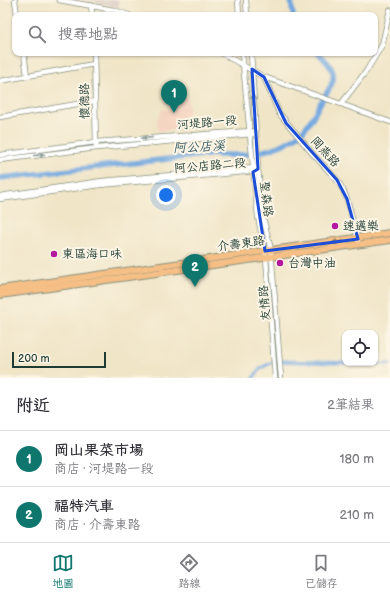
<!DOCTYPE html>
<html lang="zh-TW">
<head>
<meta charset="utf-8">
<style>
	:root { --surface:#fff; --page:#f2f2f3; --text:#2b2b33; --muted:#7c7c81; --line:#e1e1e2; --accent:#0f766e }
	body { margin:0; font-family:"Balsamiq Sans","LXGW WenKai TC",sans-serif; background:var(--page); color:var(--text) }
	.controls { position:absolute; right:12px; bottom:12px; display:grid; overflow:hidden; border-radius:8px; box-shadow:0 1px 3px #0004 }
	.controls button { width:36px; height:36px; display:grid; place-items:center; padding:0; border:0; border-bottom:1px solid var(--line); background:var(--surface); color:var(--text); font:20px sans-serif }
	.scale { position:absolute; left:12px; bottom:10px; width:94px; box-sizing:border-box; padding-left:4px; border:2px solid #1f3d34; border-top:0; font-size:11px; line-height:14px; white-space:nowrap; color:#1f3d34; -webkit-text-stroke:3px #fcf5e5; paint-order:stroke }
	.you { position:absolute; left:166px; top:195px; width:14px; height:14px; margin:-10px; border:3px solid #fff; border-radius:50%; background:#1a73e8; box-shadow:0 0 0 6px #1a73e833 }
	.badge { display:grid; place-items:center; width:26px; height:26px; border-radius:50%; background:var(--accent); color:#fff; font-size:13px; font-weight:700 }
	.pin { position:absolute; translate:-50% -33px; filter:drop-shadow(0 1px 2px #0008) }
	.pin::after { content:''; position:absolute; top:21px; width:14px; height:12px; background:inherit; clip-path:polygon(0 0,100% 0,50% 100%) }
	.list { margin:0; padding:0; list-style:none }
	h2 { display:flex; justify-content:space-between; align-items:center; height:52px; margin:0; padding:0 16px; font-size:17px }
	h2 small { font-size:13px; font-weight:400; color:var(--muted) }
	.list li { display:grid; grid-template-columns:26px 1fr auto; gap:12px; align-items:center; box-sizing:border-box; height:56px; padding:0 16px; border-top:1px solid var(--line) }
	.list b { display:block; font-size:15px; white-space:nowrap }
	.list p { margin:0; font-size:13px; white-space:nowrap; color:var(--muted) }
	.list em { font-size:13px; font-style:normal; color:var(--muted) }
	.icon { flex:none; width:22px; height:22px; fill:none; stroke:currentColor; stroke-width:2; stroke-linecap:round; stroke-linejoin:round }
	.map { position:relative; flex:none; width:390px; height:378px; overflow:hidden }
	.search { position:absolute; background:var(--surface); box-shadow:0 1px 3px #0004; left:12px; right:12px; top:12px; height:44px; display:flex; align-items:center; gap:10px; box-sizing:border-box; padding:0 14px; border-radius:8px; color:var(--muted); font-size:15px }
	.sheet { height:164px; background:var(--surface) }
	nav { display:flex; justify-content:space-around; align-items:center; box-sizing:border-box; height:56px; border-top:1px solid var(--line); background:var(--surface); font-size:11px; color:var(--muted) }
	nav a { display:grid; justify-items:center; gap:2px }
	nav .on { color:var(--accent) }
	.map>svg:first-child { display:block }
	.built { fill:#f4d3c0 }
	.industrial { fill:#d0c0bc }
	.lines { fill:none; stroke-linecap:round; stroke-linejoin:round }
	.canal { stroke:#72a7df; stroke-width:3.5 }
	.river { stroke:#72a7df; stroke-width:5.5 }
	.minor-casing { stroke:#88917e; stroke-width:6 }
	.major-casing { stroke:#88917e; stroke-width:8 }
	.minor { stroke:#fff; stroke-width:4.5 }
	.major { stroke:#f5bf86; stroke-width:6 }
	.oneway { fill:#8f9e9a }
	.oneway2 { fill:#7f7859 }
	.marked { fill:none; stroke:#1d4ed8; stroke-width:3; stroke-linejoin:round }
	.poi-dot { fill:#b5179e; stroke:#fcf5e5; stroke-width:1.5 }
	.labels { text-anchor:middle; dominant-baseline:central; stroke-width:4; stroke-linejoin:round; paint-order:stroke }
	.street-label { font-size:12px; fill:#1f3d34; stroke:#fcf5e5 }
	.poi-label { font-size:12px; fill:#1f3d34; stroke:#fcf5e5; text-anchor:start }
	.water-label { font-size:13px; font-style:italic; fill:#385d67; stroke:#fcf5e5 }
</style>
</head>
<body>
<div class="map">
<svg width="390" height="378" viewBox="0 0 390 378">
	<rect width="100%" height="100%" fill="#fcf5e5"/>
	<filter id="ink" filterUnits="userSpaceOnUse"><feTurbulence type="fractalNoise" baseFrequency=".025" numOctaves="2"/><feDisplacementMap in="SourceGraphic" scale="8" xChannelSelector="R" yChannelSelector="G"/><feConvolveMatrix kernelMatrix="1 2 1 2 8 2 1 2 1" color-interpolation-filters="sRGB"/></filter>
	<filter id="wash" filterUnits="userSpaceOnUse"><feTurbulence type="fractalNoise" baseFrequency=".012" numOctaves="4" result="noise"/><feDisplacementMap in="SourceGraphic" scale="16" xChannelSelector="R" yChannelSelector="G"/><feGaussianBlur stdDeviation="0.9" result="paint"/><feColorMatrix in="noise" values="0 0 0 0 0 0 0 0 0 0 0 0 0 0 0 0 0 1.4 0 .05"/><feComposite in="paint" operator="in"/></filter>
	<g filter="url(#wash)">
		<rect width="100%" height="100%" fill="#f0e5c7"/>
		<path class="built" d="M188,97L189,113H186V116L183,117V121L179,122L180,129L158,131L157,118H159L162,110L169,109L168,98Z"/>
		<path class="industrial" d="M84,0H119V8L92,1Z"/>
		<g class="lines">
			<path class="canal" d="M356,363L390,364
				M253,378L261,368L275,361L345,363"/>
			<path class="river" d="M291,0L293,15
				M0,178L213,154C241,158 279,152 301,133C310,124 315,113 321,102C336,79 340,73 318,53"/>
		</g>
	</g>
	<g filter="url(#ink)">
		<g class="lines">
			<defs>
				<path id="minor" d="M15,0L17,15
					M59,0L114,10L129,15
					M238,0L239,15
					M246,0L247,15
					M91,5L92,15
					M24,53L27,76
					M94,53L96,145
					M221,53L264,77L341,104L367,70L382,45L390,10
					M242,53L258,217L266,257L275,378
					M251,53L258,169L263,217L271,250L281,378
					M264,77L279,113L312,153L337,180L343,190L347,199L358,240
					M0,81L94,64
					M341,104L390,122
					M0,117L95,101
					M0,155L96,142L251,131
					M0,160L97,148L252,134
					M0,196L102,181L254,168
					M0,199L100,185L255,171"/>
				<path id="major" d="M0,289L390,233
					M0,295L390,240"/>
			</defs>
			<use href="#minor" class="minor-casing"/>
			<use href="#major" class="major-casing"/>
			<use href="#minor" class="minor"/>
			<use href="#major" class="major"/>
		</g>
		<defs><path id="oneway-solid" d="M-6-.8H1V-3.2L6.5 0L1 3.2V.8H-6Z"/></defs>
		<g class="oneway">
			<use href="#oneway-solid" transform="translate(253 100) rotate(-93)"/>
			<use href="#oneway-solid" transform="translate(147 138) rotate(175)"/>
			<use href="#oneway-solid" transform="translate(39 155) rotate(-7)"/>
		</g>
		<use class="oneway2" href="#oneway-solid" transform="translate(338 242) rotate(173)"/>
	</g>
	<path class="marked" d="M252,69L264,77L286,123L337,180L347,199L358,239L265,251L253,172L258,169Z"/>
	<g class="poi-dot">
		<circle cx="335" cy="226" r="4"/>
		<circle cx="54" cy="254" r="4"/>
		<circle cx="280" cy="263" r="4"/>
	</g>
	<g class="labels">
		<g class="street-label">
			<text transform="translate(85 101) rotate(-91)">懷德路</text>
			<text transform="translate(207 123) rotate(-5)">河堤路一段</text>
			<text transform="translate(325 152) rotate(48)">岡燕路</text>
			<text transform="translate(210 166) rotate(-5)">阿公店路二段</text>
			<text transform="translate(266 199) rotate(83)">聖森路</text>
			<text transform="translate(241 244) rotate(-8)">介壽東路</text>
			<text transform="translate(265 303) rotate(-95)">友情路</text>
		</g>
		<g class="poi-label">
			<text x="343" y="226">速邁樂</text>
			<text x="62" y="254">東區海口味</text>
			<text x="288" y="263">台灣中油</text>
		</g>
		<g class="water-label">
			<text transform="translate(199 147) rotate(-3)">阿公店溪</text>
		</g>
	</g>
</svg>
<div class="controls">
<button><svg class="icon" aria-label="locate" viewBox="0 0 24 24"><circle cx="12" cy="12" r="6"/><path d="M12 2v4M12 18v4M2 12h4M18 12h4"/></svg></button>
</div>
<div class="scale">200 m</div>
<div class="you"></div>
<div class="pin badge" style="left:174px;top:113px">1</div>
<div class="pin badge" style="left:195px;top:287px">2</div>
<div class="search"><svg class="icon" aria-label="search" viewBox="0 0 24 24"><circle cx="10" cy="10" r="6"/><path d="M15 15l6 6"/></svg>搜尋地點</div>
</div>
<section class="sheet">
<h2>附近<small>2筆結果</small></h2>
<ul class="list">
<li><span class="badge">1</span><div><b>岡山果菜市場</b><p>商店 · 河堤路一段</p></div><em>180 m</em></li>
<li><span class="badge">2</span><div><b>福特汽車</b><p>商店 · 介壽東路</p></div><em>210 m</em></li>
</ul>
</section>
<nav>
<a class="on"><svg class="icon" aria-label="map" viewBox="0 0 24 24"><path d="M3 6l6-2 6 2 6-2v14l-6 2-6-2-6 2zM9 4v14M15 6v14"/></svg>地圖</a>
<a><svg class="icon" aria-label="directions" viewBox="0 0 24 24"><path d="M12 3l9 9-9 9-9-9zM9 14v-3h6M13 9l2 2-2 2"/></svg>路線</a>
<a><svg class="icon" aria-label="saved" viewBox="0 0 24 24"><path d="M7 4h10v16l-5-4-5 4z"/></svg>已儲存</a>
</nav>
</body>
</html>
